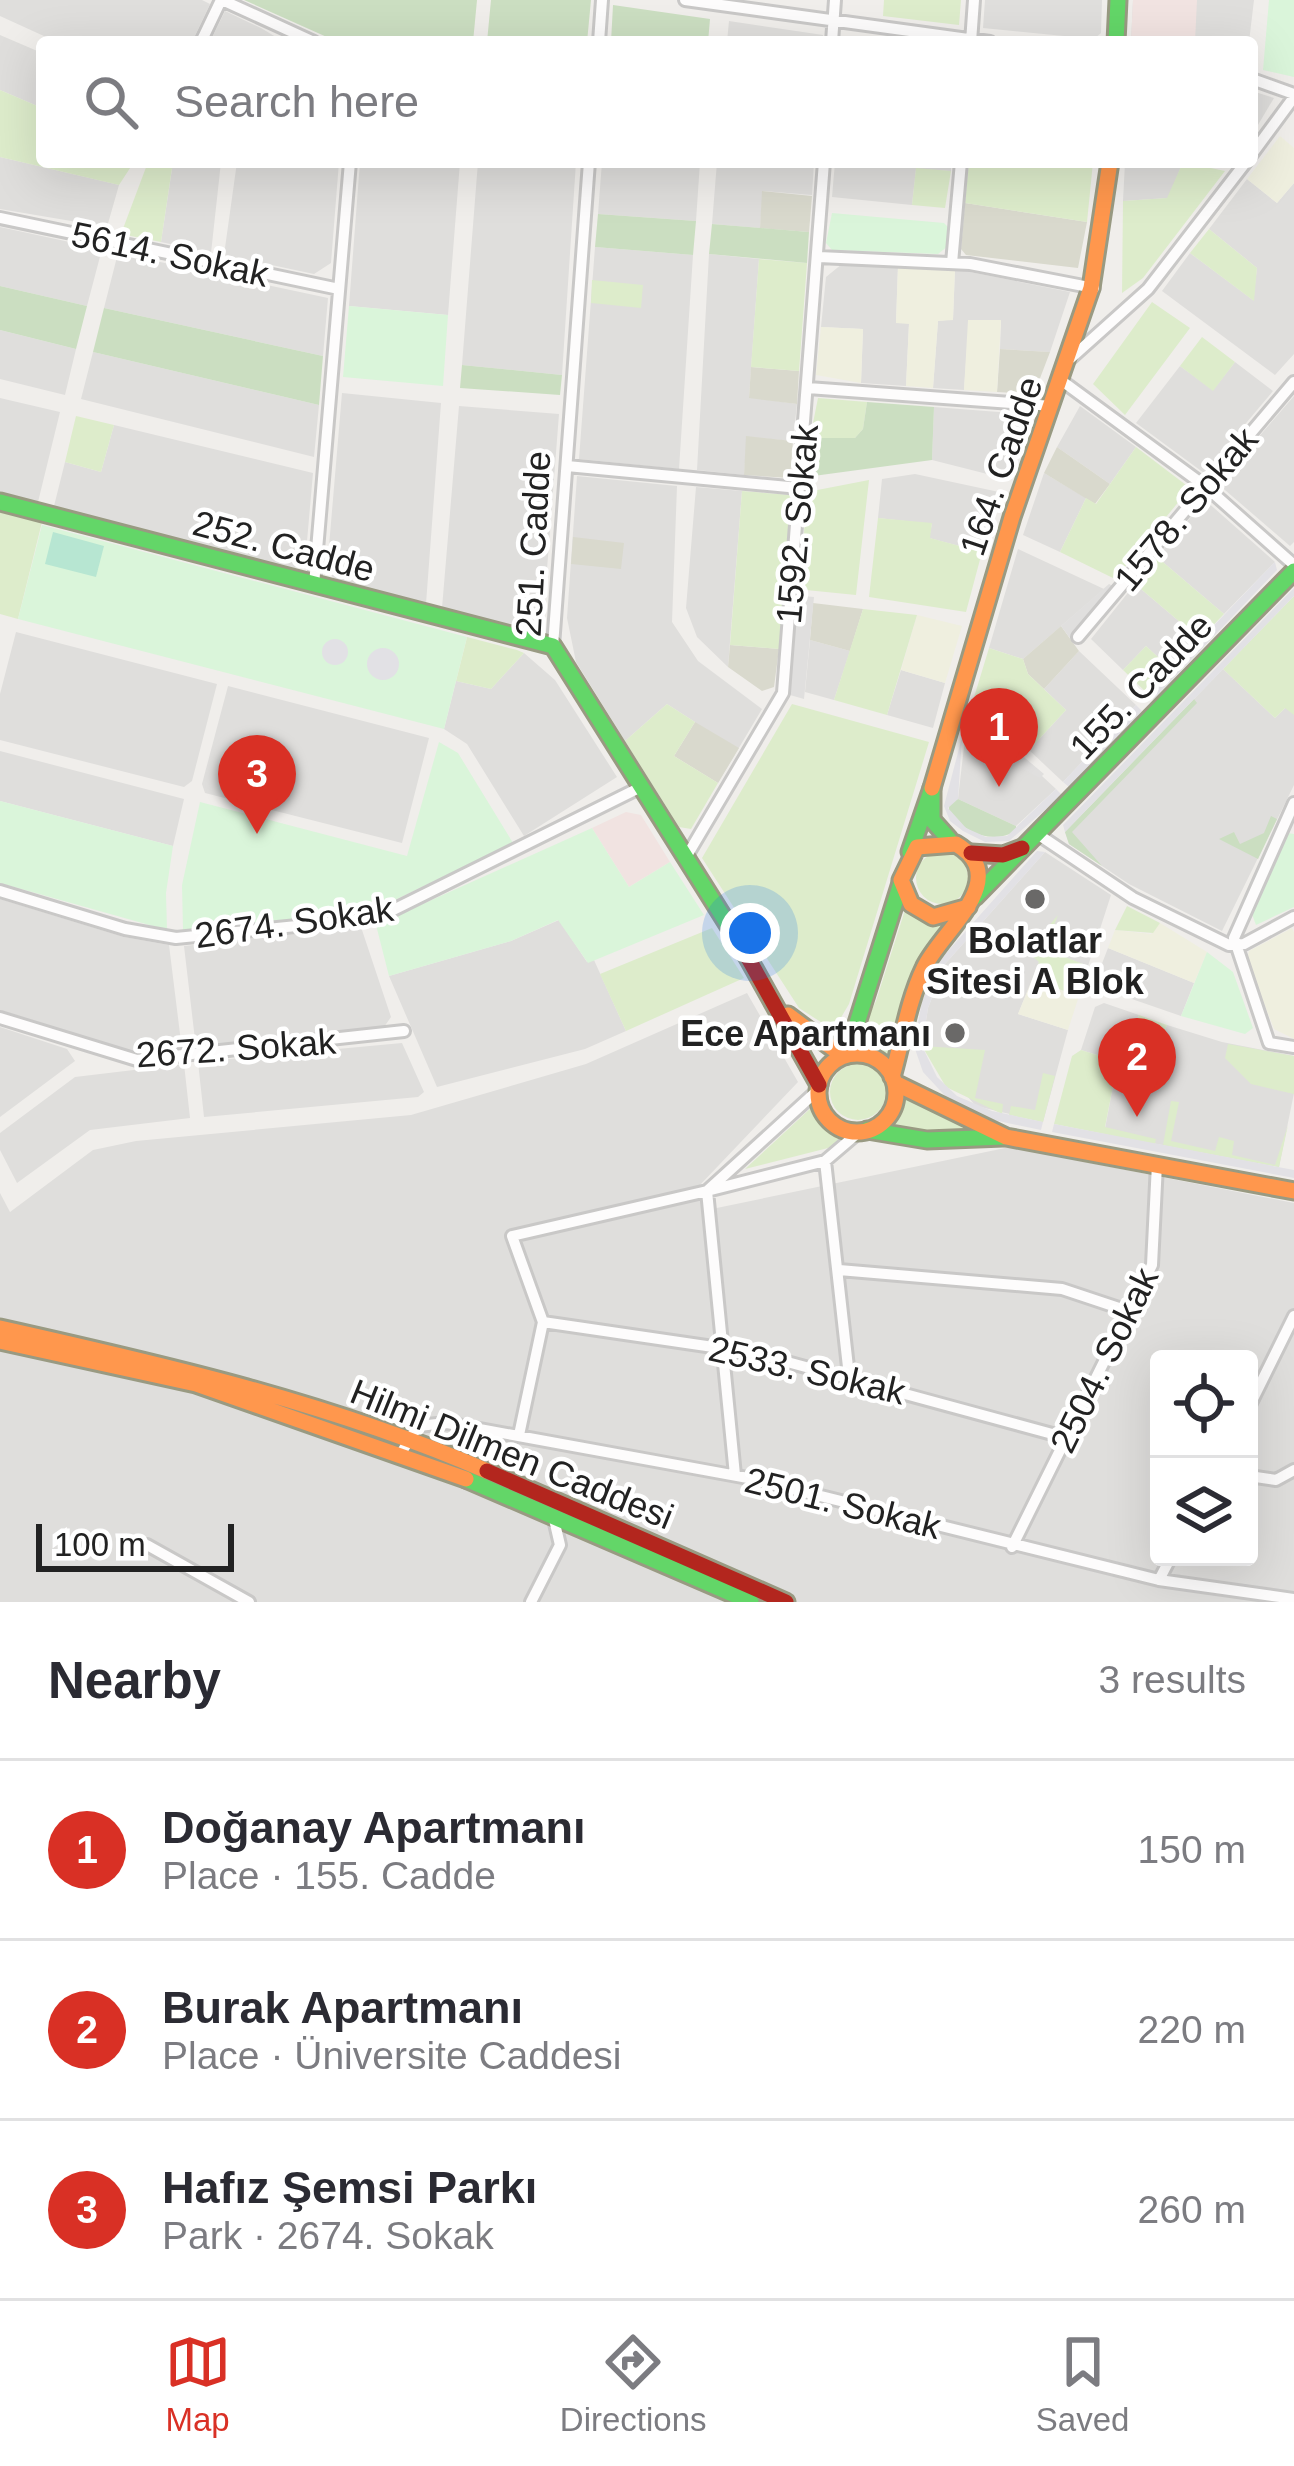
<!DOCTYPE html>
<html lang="en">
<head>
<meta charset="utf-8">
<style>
	:root { --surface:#fff; --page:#f2f2f3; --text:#2b2b33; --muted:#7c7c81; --line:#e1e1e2; --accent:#d93025 }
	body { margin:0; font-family:Arial,sans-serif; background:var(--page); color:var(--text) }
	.controls { position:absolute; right:36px; bottom:36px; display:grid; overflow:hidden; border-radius:12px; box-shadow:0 12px 48px #0002 }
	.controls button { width:108px; height:108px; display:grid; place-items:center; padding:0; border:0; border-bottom:3px solid var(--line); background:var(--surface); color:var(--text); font:60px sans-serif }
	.scale { position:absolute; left:36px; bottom:30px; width:198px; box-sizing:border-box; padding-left:12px; border:6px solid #222; border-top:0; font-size:33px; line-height:42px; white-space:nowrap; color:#222; -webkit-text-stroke:9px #fff; paint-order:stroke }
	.you { position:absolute; left:750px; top:933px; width:42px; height:42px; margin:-30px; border:9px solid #fff; border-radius:50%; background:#1a73e8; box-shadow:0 0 0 18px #1a73e833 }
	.badge { display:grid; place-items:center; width:78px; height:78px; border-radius:50%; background:var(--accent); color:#fff; font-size:39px; font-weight:700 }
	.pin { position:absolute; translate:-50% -99px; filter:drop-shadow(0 3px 6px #0008) }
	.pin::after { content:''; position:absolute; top:63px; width:42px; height:36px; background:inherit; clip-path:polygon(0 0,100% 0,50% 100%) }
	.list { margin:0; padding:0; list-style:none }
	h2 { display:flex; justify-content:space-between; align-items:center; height:156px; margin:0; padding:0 48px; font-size:51px }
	h2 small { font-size:39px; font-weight:400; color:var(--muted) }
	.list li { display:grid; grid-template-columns:78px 1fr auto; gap:36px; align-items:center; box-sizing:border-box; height:180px; padding:0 48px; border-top:3px solid var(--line) }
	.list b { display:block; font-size:45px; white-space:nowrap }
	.list p { margin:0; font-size:39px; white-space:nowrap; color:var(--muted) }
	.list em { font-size:39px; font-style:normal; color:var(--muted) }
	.icon { flex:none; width:66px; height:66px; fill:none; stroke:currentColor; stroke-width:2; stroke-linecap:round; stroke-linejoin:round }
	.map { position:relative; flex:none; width:1294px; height:1602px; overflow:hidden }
	.search { position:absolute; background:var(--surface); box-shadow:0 12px 48px #0002; left:36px; right:36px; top:36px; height:132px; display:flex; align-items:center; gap:30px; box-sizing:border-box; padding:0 42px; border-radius:12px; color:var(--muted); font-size:45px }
	.sheet { height:696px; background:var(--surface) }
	nav { display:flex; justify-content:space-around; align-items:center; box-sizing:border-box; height:168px; border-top:3px solid var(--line); background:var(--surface); font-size:33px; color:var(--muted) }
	nav a { display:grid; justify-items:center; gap:6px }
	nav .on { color:var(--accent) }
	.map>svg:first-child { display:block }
	.residential { fill:#dfdedc; fill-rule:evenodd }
	.commercial { fill:#f1e3e1 }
	.construction { fill:#d9d9cd }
	.farmland { fill:#efefdf }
	.grass { fill:#ddeccb }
	.forest { fill:#cbdec1 }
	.park { fill:#daf5da }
	.pitch { fill:#b7e6d2 }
	.parking { fill:#e0dfde }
	.plaza { fill:#e2e1e5 }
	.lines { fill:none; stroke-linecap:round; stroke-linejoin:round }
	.street-casing { stroke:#c9c8c7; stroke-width:16 }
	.fast-casing { stroke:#999a82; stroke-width:21 }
	.slow-casing { stroke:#999a82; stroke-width:21 }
	.jam-casing { stroke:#999a82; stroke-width:21 }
	.street { stroke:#fdfcfc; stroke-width:10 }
	.fast { stroke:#63d668; stroke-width:15 }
	.slow { stroke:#ff974d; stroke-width:15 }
	.jam { stroke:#b3261e; stroke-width:15 }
	.poi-dot { fill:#6a6968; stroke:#fff; stroke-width:4.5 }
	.labels { text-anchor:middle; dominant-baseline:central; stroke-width:9; stroke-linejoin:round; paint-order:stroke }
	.street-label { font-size:36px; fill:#222; stroke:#fff }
	.poi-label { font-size:36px; font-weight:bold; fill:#222; stroke:#fff }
</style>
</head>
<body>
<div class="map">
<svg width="1294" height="1602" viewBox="0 0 1294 1602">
	<rect width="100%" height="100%" fill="#f0eeeb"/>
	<path class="residential" d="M0,0H202L210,4L192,42H57L0,16Z
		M985,0H1102L1101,33L1094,39L983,28Z
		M1133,0H1254L1249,42H1131Z
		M225,11L261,28L284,42H210Z
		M729,21L823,35V42H727Z
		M0,35L42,53V108L0,90Z
		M1252,91L1274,98L1252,135Z
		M0,157L119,185L107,227L0,209Z
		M158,162H221L211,253L161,242L172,169Z
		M237,162H339L331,263L314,274L224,255Z
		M360,162H460L448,315L349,306Z
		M478,162H576L562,375L462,365Z
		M602,162H700L696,221L598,214Z
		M717,162H814L812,195L763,191L760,228L712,224Z
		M835,162H951V171L916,169L912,205L832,197Z
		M1125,162H1183L1168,198L1123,201Z
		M1247,179L1277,203L1294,183V354L1275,375L1162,291L1190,253L1253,300L1257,268L1209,229Z
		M0,227L102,249L87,306L0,286Z
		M595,247L693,255L679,469L579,459Z
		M118,253L328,298L323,356L104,308Z
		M709,254L759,259L749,397L797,404L793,441L747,437L744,475L697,470Z
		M842,264L898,266L896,323H909L906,386L861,383L863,329L821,327L826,277Z
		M955,269L1070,292L1050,352L1000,349L1001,321L969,320L964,390L933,388L938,321L953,319Z
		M0,330L76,349L65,395L0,379Z
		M93,352L319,405L314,457L81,399Z
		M1235,362L1273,391L1204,473L1136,423L1180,366L1213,390Z
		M342,393L441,403L426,604L335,580L327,570Z
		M1294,396V542L1290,546L1218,484Z
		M0,398L60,412L38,502L0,492Z
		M459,406L559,414L545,595L538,615L527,624L510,626L442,608Z
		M1080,406L1136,447L1110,484L1057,447Z
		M934,407L1026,414L1003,478L932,460Z
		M114,425L313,473L305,564L292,569L54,506L65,462L101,472Z
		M1044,473L1086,498L1060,552L1023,535Z
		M915,474L999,492L982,552L929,538L932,524L878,518L882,479Z
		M577,476L677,486L672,622L698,661L762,709L718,783L695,722L667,704L625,741L576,662L567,618Z
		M696,487L742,491L728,667L697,637L686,608Z
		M1205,500L1275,562L1224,614L1157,557Z
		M1018,549L1104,589L1023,659L989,648Z
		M1135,584L1200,639L1171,669L1146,646L1123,670L1091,639Z
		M16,632L217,684L192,781L184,787L0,740V694Z
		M810,640L850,651L834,700L805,692Z
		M1079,651L1136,705L1063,782L1029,750L1066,710L1044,689Z
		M524,653L555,680L617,777L524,836L467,744L444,729L456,681L491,689Z
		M1223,669L1275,718L1294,699V785L1222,931L1129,884L1069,844L1065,832Z
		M901,670L945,683L933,728L887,715Z
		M228,686L429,738L402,843L205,793L202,784Z
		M965,738L1042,776L1056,789L1016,826L958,799Z
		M0,751L184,799L173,846L0,801Z
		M1045,852L1111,895L1088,966L1044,950L1018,1014L1068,1030L1043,1122L976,1106L922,1046L928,1008L945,964Z
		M0,899L124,937L169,945L182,1050L134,1052L0,1010Z
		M559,920L587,962L594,960L626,1031L585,1049L437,1087L389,976L511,941Z
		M361,927L391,1017L384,1027L196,1048L184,946Z
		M1108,948L1194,983L1181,1016L1100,988L1096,979Z
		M747,993L798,1082L699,1186L707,1210L1010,1147L1294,1203V1602H0V1193L10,1212L93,1150L136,1141L411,1115L586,1064ZM1159,1359H1249V1557H1159Z
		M1104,1003L1139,1015L1120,1062L1081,1050L1095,1007Z
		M1167,1025L1222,1042L1294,1056V1093L1279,1167L1104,1134L1115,1075L1144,1081Z
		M0,1027L67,1049L75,1061L0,1117Z
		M402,1043L424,1092L418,1097L204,1117L198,1062Z
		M184,1064L190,1118L90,1130L17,1183L0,1150V1133L75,1077Z"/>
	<path class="commercial" d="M1133,0H1197L1195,42H1131Z
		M626,812L641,815L670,862L629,887L592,828Z"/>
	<path class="construction" d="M762,191L812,196L809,232L760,228Z
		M965,203L1087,222L1078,268L966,255L961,249Z
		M1000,349L1050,352L1034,394L997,392Z
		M751,367L799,371L797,404L749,398Z
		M746,436L793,441L790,478L744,475Z
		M1057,447L1110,484L1095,504L1044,473Z
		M573,537L624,543L621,569L571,564Z
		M813,603L863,609L850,651L810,640Z
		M1061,626L1079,651L1044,689L1028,674L1023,659Z
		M730,645L779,649L774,687L762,691L728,667Z
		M695,722L739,748L718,783L674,756Z"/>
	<path class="farmland" d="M1280,136L1294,148V183L1277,203L1247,179Z
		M898,266L955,269L953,320L938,321L933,388L906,386L909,324L896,323Z
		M968,320H1001L997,392L964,390Z
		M821,327L863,329L861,383L816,375Z
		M917,615L962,626L945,683L901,670Z
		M1160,923L1207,952L1194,983L1108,948L1115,930L1151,934Z
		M1292,928L1294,932V1039L1274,1029L1247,960L1249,951Z
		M1032,980L1079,996L1068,1030L1018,1014Z"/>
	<path class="grass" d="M884,0H961L959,25L883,16Z
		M0,90L42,108V162H134L119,185L0,157Z
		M148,162L172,168L161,242L121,234Z
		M969,162H1093L1087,222L965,203Z
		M1183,162L1225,171L1143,278L1122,293L1123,201L1167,198Z
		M916,168L951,171L945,208L912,205Z
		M1209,229L1257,268L1254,301L1190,253Z
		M759,259L807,263L799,371L751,367Z
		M592,280L643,285L641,308L591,303Z
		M1152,302L1190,328L1125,415L1093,384Z
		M1202,337L1235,362L1213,391L1180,366Z
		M818,398L867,402L863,429L855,438H810Z
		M76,416L114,425L101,472L65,462Z
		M1136,447L1190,488L1115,579L1060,552L1086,498L1096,504Z
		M869,480L856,595L806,590L800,586L807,492Z
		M742,491L791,495L779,649L730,645Z
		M0,511L42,522L18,619L0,614Z
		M878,518L932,523L930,538L982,552L966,612L869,597Z
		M1157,557L1224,614L1200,639L1135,584Z
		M1294,596V715L1285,708L1275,718L1223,669Z
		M863,609L917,615L887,715L834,700Z
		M467,637L517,650L524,653L491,689L456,681Z
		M1146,646L1171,669L1148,694L1123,670Z
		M989,648L1023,659L1028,674L1066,710L1029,750L965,727Z
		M667,704L695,722L674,756L718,783L691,829L679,827L625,741Z
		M792,704L929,742L849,1004L839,1021L827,1026L799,1008L702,858Z
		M916 878a26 26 0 1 1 52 0a26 26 0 1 1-52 0Z
		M1127,906L1160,923L1153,933L1115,930Z
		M905,910L942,924L908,984L893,1060L856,1041L876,1001Z
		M1058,915L1045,949L1088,966L1079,996L1032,980L1039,962L1027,952Z
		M712,928L744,978L626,1031L600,974Z
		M1139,1015L1167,1025L1143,1082L1115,1076L1105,1127L1156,1139L1155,1144L1054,1124L1072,1056L1081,1050L1120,1062Z
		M1228,1044L1294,1056V1094L1251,1084L1225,1058Z
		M922,1046L985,1050L975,1098L1003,1104L1002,1114L946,1087Z
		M830 1092a28 28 0 1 1 56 0a28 28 0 1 1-56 0Z
		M1043,1073L1055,1076L1043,1122L1009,1115L1011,1106L1035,1110Z
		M906,1096L984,1136L886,1128Z
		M1171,1101L1179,1102L1171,1141L1215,1151L1219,1137L1234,1141L1232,1155L1275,1165L1288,1125L1279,1167L1163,1145Z
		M812,1107L845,1137L836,1146L745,1169Z"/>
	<path class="forest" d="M244,0H477L473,42H338Z
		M491,0H591L587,42H487Z
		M613,5L710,19L708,42H611Z
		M598,214L696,221L693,255L595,247Z
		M712,224L809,232L807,263L709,254Z
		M0,286L87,306L76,349L0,330Z
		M104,308L323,356L319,405L93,352Z
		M462,365L562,375L560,395L460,388Z
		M867,402L934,407L932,460L806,477L810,438H855L863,429Z
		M1194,699L1197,703L1072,832L1102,866L1069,844L1065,832Z
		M958,799L1016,826V831C992,845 966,833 949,813V803Z
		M1271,816L1277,819L1258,859L1219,839L1234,832L1240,844L1264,833Z"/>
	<path class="park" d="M1269,0H1294V77L1263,70Z
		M832,213L944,223L949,228L948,246L938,254L832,250L826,243Z
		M349,306L448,315L443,386L343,377Z
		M42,525L467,637L444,729L18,619Z
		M439,742L458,753L513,843L372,911L183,931L182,885L200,802L407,856Z
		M0,801L173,846L166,893L167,930L0,883Z
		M592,828L629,887L670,862L704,915L588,963L558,920L511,941L389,976L376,925Z
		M1287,833L1294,834V907L1256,925L1250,909Z
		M1207,952L1233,972L1253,1028L1245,1034L1181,1016Z"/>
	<path class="pitch" d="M53,532L104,546L96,577L45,564Z"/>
	<path class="parking" d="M1109,584L1119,589L1072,641L1061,626Z
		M791,595L814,597L804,699L783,693Z
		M980,739L1019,753L1044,774L1040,778L977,745Z"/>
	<path class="plaza" d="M1275,562L1277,570L1154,699L1148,694Z
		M1294,588V596L1065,832L1063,825Z
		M322 652a13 13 0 1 1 26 0a13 13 0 1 1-26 0Z
		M367 664a16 16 0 1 1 32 0a16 16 0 1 1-32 0Z
		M1136,705L1142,711L1069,787L1063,782Z
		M962,737L958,799L948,808L966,828L986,837L1007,836L1056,789L1062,795L1009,841L985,842L963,831L950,821L944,806Z
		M1037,851L1045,852L945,964L928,1008L922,1046L937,1077L957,1096L992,1111L1043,1122L1041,1130L989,1119L948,1099L923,1072L914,1046L922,1001L940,960Z
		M1054,1124L1294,1170V1178L1052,1132Z"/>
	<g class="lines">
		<defs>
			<path id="street" d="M222,0L314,42
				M685,0L990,42
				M201,42L221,0
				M599,42L602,0
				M832,42L835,0
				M971,42L974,0
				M1252,79L1294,94
				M1252,154L1294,97
				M0,218L339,289
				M819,257L970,264L1094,288
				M952,263L961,162
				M1071,358L1148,289L1246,162
				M1062,381L1205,486L1294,565
				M808,388L1052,406
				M567,466L799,488
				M314,585L350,162
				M1078,637L1294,382
				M553,646L589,162
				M1294,803L1234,938L1269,1043L1294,1047
				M1039,835L1133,898L1229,945L1244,944L1294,917
				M685,859L783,693L824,162
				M0,891L125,929L176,938L377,918L639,788
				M0,1018L137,1060L404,1031
				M818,1090L707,1191L825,1161L859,1132
				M825,1161L849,1376
				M839,1270L1062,1289L1131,1312
				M543,1322L754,1353L1067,1438
				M1249,1407L1294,1316
				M519,1435L543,1322L512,1236L707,1191L735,1475
				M403,1450L418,1426L447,1423L748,1478L1159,1580L1294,1599
				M1249,1476L1276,1480L1294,1470
				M147,1545L249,1602
				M1012,1547L1152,1265L1157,1164
				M1159,1580L1171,1557
				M531,1602L560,1545L553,1515"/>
			<path id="fast" d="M1116,42L1118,0
				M0,502L553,646L742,947
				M910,852L932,788V820L949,839
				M975,897L1294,571
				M847,1055L901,883
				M867,1130L927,1140L1003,1137
				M466,1479L751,1602"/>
			<path id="slow" d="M932,788L1012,517L1091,288L1110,162
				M788,1015L843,1056
				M818 1093a39 39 0 1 1 78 0a39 39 0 1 1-78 0Z
				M892,1077C902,1042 908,1001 924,968C940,932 1015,879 956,844L917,847L901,880L911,904L933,917L968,907
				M895,1083L1006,1137L1294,1191
				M0,1328C165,1365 331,1403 487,1471
				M0,1341L196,1384L466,1479"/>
			<path id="jam" d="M971,853L1003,855L1022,848
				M742,947L819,1085
				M487,1471L786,1602"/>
		</defs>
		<use href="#street" class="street-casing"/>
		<use href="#fast" class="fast-casing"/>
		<use href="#slow" class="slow-casing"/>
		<use href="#jam" class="jam-casing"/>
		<use href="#street" class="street"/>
		<use href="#fast" class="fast"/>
		<use href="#slow" class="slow"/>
		<use href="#jam" class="jam"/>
	</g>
	<g class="poi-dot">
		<circle cx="1035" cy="899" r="12"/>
		<circle cx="955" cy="1033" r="12"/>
	</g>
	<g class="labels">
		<g class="street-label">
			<text transform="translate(170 254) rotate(12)">5614. Sokak</text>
			<text transform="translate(1001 466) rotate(-71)">164. Cadde</text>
			<text transform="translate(1186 509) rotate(-50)">1578. Sokak</text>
			<text transform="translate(797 524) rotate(-85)">1592. Sokak</text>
			<text transform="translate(533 544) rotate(-87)">251. Cadde</text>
			<text transform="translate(284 546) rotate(15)">252. Cadde</text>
			<text transform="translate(1141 686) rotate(-46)">155. Cadde</text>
			<text transform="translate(294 922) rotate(-8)">2674. Sokak</text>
			<text transform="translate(236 1048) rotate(-4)">2672. Sokak</text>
			<text transform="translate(1104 1360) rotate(-64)">2504. Sokak</text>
			<text transform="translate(807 1370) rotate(13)">2533. Sokak</text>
			<text transform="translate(512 1454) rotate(22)">Hilmi Dilmen Caddesi</text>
			<text transform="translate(843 1503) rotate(14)">2501. Sokak</text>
		</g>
		<g class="poi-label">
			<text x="1035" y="940">Bolatlar<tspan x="1035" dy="41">Sitesi A Blok</tspan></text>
			<text x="931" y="1033" text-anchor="end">Ece Apartmanı</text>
		</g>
	</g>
</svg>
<div class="controls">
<button><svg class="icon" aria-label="locate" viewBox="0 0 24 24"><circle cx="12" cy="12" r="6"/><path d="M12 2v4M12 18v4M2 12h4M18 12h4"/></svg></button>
<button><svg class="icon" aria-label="layers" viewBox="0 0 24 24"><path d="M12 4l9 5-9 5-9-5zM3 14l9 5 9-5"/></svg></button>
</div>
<div class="scale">100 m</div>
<div class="you"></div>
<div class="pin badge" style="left:999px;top:787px">1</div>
<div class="pin badge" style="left:1137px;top:1117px">2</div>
<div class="pin badge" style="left:257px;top:834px">3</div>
<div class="search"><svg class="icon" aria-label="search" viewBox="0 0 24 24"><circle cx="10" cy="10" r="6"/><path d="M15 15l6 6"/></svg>Search here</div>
</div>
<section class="sheet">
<h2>Nearby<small>3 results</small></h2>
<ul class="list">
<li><span class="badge">1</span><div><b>Doğanay Apartmanı</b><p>Place · 155. Cadde</p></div><em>150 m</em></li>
<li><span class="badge">2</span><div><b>Burak Apartmanı</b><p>Place · Üniversite Caddesi</p></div><em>220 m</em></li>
<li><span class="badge">3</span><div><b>Hafız Şemsi Parkı</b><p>Park · 2674. Sokak</p></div><em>260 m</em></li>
</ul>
</section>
<nav>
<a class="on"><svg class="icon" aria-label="map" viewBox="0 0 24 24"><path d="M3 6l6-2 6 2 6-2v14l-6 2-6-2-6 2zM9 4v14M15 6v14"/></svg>Map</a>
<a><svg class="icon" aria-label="directions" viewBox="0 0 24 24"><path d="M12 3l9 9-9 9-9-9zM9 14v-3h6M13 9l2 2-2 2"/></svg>Directions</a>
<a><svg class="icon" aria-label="saved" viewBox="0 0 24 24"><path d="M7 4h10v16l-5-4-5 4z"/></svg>Saved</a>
</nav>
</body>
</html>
